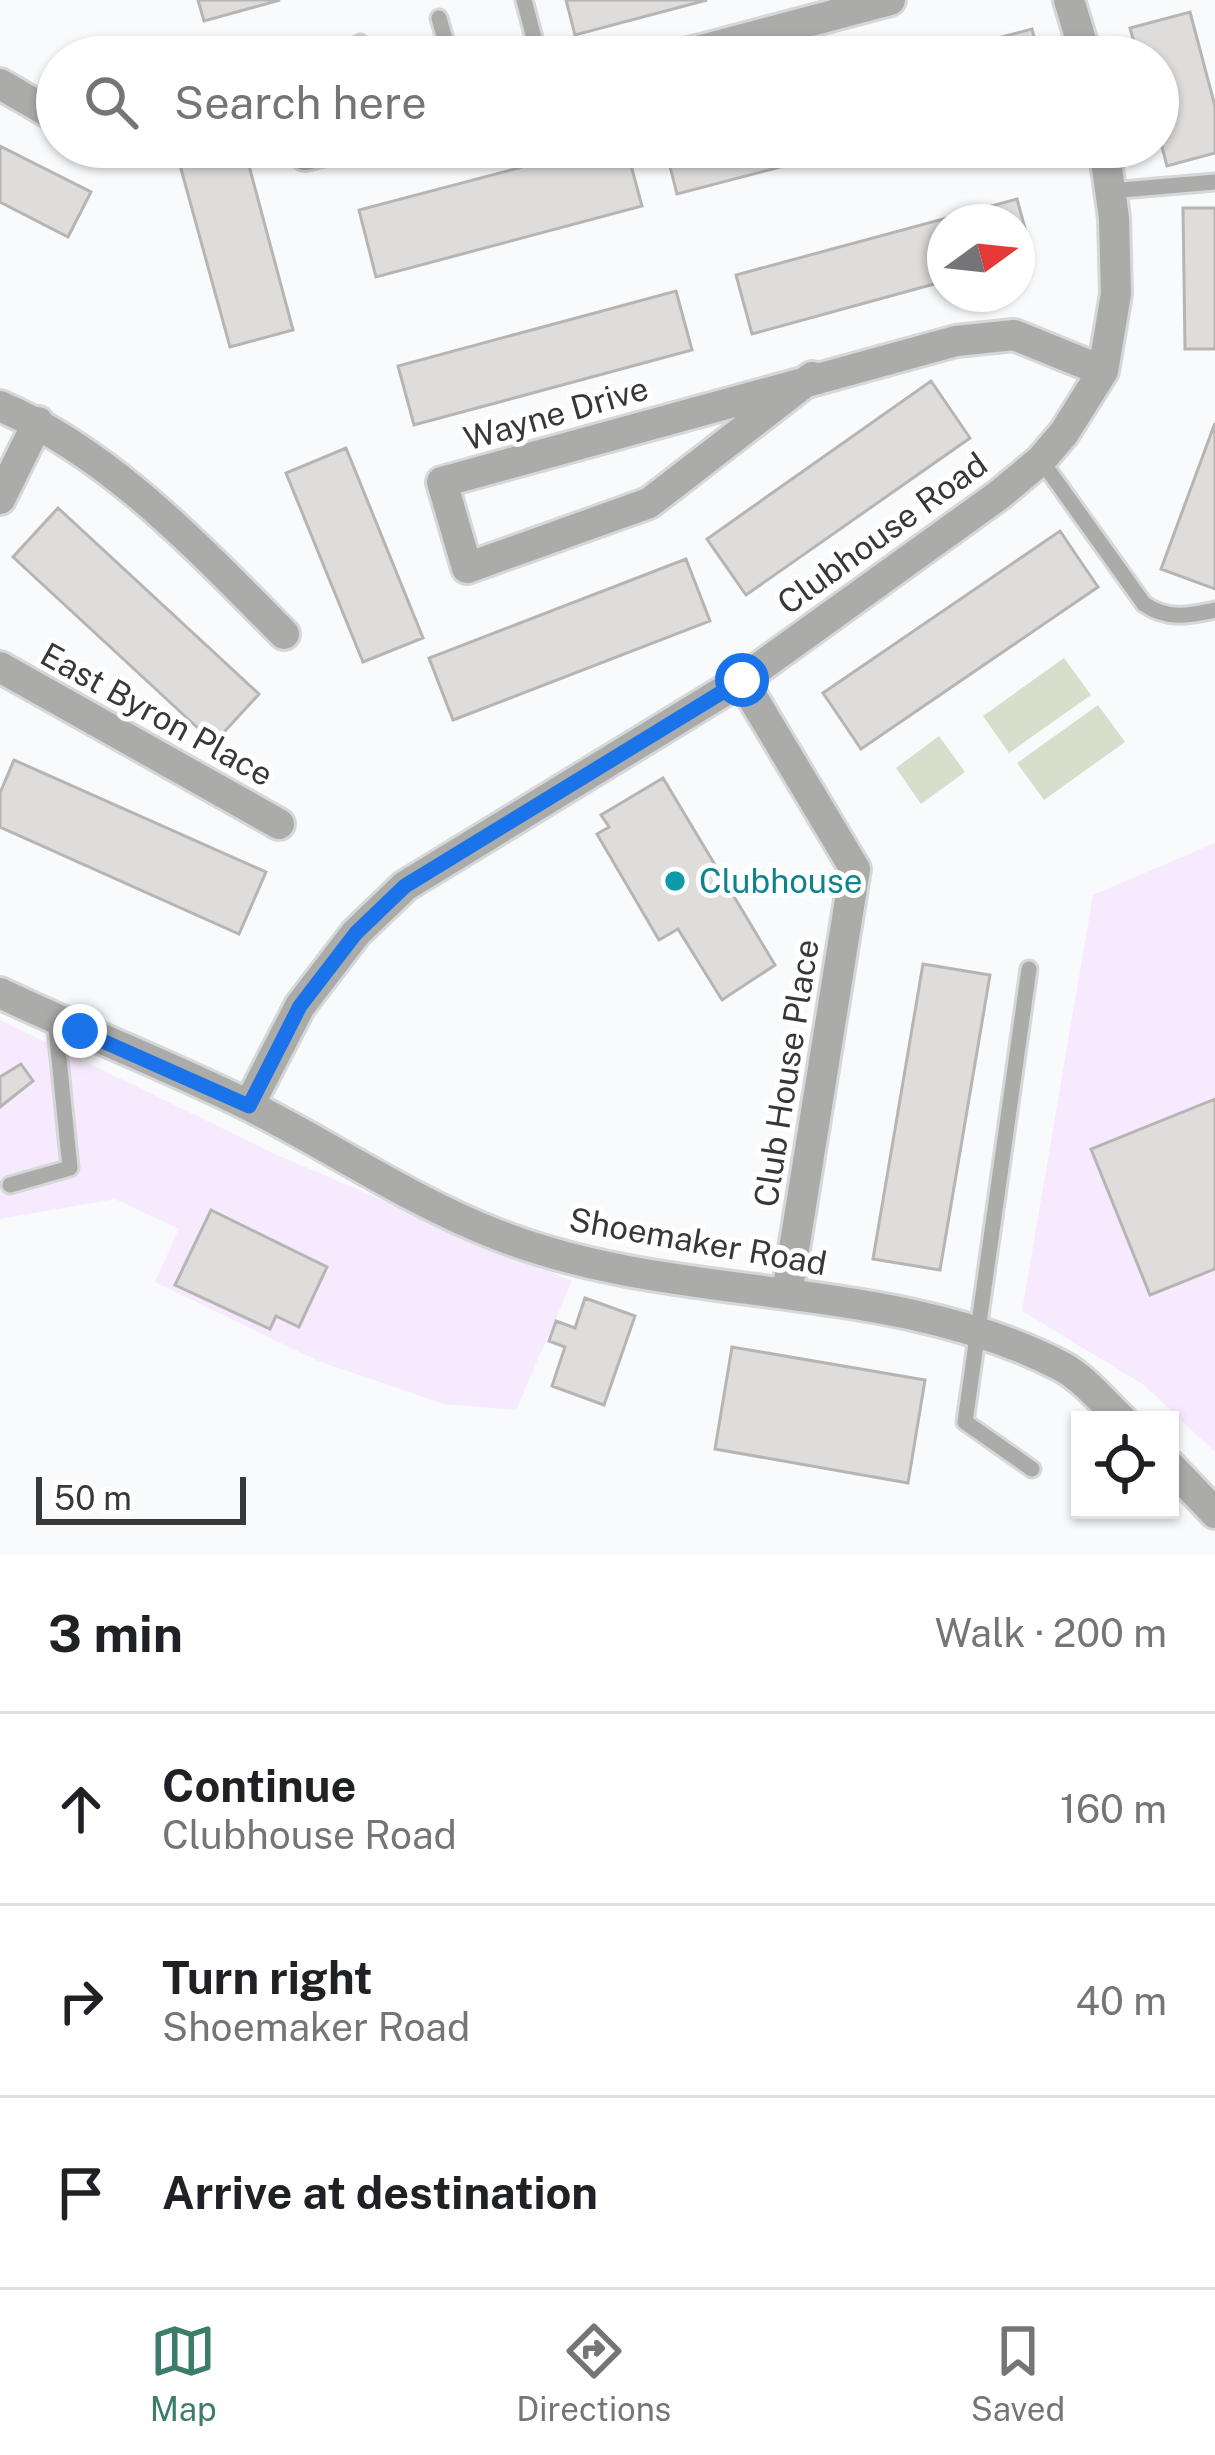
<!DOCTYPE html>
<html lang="en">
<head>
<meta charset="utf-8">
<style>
	:root { --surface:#fff; --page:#f6f6f6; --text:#202124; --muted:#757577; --line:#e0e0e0; --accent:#3c7c6a }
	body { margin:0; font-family:"Public Sans",sans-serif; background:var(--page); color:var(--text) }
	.controls { position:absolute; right:36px; bottom:36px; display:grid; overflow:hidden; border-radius:0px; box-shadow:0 3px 9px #0004 }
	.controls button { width:108px; height:108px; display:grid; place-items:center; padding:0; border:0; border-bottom:3px solid var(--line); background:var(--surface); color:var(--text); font:60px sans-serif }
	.compass { position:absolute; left:927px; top:204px; width:108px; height:108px; border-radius:50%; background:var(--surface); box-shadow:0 3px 9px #0004; rotate:75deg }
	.scale { position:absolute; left:36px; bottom:30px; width:210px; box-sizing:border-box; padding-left:12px; border:6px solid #383839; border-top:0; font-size:33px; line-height:42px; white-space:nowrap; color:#383839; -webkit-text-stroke:9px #fff; paint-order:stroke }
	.stop { position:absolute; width:36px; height:36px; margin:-27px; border:9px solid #1a73e8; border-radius:50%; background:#fff }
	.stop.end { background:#1a73e8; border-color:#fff; box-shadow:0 3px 12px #0008 }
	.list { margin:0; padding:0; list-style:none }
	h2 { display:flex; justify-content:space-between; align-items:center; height:156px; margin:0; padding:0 48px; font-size:51px }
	h2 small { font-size:39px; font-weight:400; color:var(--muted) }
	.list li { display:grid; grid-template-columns:78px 1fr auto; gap:36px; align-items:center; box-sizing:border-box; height:192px; padding:0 48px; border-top:3px solid var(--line) }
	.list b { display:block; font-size:45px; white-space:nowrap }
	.list p { margin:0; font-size:39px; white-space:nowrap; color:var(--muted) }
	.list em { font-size:39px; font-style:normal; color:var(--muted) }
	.icon { flex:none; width:66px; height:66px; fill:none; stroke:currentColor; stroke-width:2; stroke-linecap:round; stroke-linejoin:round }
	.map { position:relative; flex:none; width:1215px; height:1555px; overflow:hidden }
	.search { position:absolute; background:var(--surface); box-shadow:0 3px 9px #0004; left:36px; right:36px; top:36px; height:132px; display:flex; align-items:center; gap:30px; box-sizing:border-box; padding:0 42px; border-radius:66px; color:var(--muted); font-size:45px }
	.sheet { height:732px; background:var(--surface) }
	nav { display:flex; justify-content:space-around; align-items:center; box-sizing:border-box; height:168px; border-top:3px solid var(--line); background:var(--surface); font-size:33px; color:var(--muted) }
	nav a { display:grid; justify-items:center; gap:6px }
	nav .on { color:var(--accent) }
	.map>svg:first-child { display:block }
	.commercial { fill:#f8eafe }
	.green { fill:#d7dfcc }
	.building { fill:#dedddc; stroke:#b7b5b4; stroke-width:3 }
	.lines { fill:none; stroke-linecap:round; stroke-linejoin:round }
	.service-casing { stroke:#d6d7d8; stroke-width:21 }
	.minor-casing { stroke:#d6d7d8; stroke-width:36 }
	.service { stroke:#ababaa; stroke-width:15 }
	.minor { stroke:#ababaa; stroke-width:30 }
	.route { stroke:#1a73e8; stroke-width:15 }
	.culture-dot { fill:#0f9aa8; stroke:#fff; stroke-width:4.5 }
	.labels { text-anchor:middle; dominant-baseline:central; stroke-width:10; stroke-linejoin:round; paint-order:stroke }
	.street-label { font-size:33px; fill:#383839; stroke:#fff }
	.culture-label { font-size:33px; fill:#0d838f; stroke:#fff; text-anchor:start }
</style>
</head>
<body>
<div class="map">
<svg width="1215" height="1555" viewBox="0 0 1215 1555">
	<rect width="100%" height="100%" fill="#f9fafb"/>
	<path class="commercial" d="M1215,843V1452L1144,1385L1022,1311L1093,895Z
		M0,1020L275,1154L572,1281L516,1410L444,1404L318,1361L155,1282L179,1229L115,1199L0,1219Z"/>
	<path class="green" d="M1064,658L1091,695L1009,753L983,716Z
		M1098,705L1125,742L1044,800L1017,763Z
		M939,736L965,772L921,804L896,768Z"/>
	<path class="building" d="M198,0H280L204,21Z
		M566,0H707L575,35Z
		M1190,12L1215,106V153L1167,166L1158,132V57H1138L1130,28Z
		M1032,29L1039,57H926Z
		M0,146L91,192L68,237L0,202Z
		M175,147H244L293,330L230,347Z
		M598,147H626L642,206L376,277L359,210Z
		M665,147H808L811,159L677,194Z
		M1017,199L1033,258L1017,262V222H945V281L752,334L736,275Z
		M1183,208H1215V349H1185Z
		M676,291L692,350L414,425L398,366Z
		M931,381L970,438L746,595L707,539Z
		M1215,423V589L1161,569Z
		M346,448L423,638L363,662L286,473Z
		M58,508L259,694L214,743L13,557Z
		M1060,531L1098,587L861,749L823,693Z
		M686,559L710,621L453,720L429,658Z
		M14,760L266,872L239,934L0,827V793Z
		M663,778L775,965L722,1000L678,929L659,940L597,834L609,827L601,815Z
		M923,964L990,975L940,1270L873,1259Z
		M21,1064L33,1081L0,1107V1077Z
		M1215,1099V1269L1150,1295L1091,1149Z
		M211,1210L327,1267L299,1327L276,1316L270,1329L175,1285Z
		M585,1298L635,1316L604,1405L552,1386L565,1347L549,1341L556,1321L575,1328Z
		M732,1347L925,1380L908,1483L715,1449Z"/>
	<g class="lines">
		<defs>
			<path id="service" d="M524,0L539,57
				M439,18L450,57
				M360,43L364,57
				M1110,191L1215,182
				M1041,460L1144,604C1167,620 1188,616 1215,610
				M1029,969L965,1422L1032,1469
				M10,1185L70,1168L55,1019"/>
			<path id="minor" d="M1069,0L1086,57
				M675,57L890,0
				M0,84L57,117
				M305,155L337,147
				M812,377L649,503L467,568L442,482L956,341L1014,335L1103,371
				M0,406C112,454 199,549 284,634
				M0,499L38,422
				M0,667L279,824
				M742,680L855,869L787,1293
				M0,993C82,1032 167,1065 248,1105C332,1147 410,1201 498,1235C678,1306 887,1276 1061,1366C1084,1378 1104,1403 1122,1420
				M249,1105L300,1006L356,933L405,886L742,680L999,495L1041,460L1064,433L1103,371L1116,294L1114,218L1104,147
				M1170,1466L1215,1513"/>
		</defs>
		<use href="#service" class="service-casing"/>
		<use href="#minor" class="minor-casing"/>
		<use href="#service" class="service"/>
		<use href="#minor" class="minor"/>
	</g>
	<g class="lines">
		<path class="route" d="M80,1031L249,1106L300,1006L356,933L405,886L742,680"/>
	</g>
	<circle class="culture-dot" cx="675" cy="881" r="12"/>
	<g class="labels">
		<g class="street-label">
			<text transform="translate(556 413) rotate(-16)">Wayne Drive</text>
			<text transform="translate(882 533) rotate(-36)">Clubhouse Road</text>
			<text transform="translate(157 714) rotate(29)">East Byron Place</text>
			<text transform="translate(786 1073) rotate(-81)">Club House Place</text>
			<text transform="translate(698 1241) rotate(10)">Shoemaker Road</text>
		</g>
		<g class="culture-label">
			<text x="699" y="881">Clubhouse</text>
		</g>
	</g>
</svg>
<div class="controls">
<button><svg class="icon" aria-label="locate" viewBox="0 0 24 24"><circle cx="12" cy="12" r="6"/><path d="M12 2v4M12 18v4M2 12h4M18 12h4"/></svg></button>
</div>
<svg class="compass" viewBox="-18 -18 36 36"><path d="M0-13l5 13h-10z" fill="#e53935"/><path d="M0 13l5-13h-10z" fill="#757577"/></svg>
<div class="scale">50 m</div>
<div class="stop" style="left:742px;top:680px"></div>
<div class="stop end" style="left:80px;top:1031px"></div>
<div class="search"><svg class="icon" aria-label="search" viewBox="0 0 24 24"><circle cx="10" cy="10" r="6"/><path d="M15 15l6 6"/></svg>Search here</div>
</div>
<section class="sheet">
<h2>3 min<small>Walk · 200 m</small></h2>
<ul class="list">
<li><svg class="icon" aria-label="ahead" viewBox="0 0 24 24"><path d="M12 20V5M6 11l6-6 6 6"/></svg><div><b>Continue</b><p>Clubhouse Road</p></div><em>160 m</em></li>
<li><svg class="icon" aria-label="right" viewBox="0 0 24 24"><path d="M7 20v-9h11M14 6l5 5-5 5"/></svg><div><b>Turn right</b><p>Shoemaker Road</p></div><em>40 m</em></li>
<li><svg class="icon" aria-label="arrive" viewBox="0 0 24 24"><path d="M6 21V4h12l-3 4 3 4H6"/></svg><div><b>Arrive at destination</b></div></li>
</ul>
</section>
<nav>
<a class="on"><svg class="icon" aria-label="map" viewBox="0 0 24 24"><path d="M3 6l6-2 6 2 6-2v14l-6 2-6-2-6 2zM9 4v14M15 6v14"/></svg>Map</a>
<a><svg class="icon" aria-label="directions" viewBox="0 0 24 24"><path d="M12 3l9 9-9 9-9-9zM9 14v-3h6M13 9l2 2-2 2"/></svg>Directions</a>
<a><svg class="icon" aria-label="saved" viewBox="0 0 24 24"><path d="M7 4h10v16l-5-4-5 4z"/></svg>Saved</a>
</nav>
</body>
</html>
